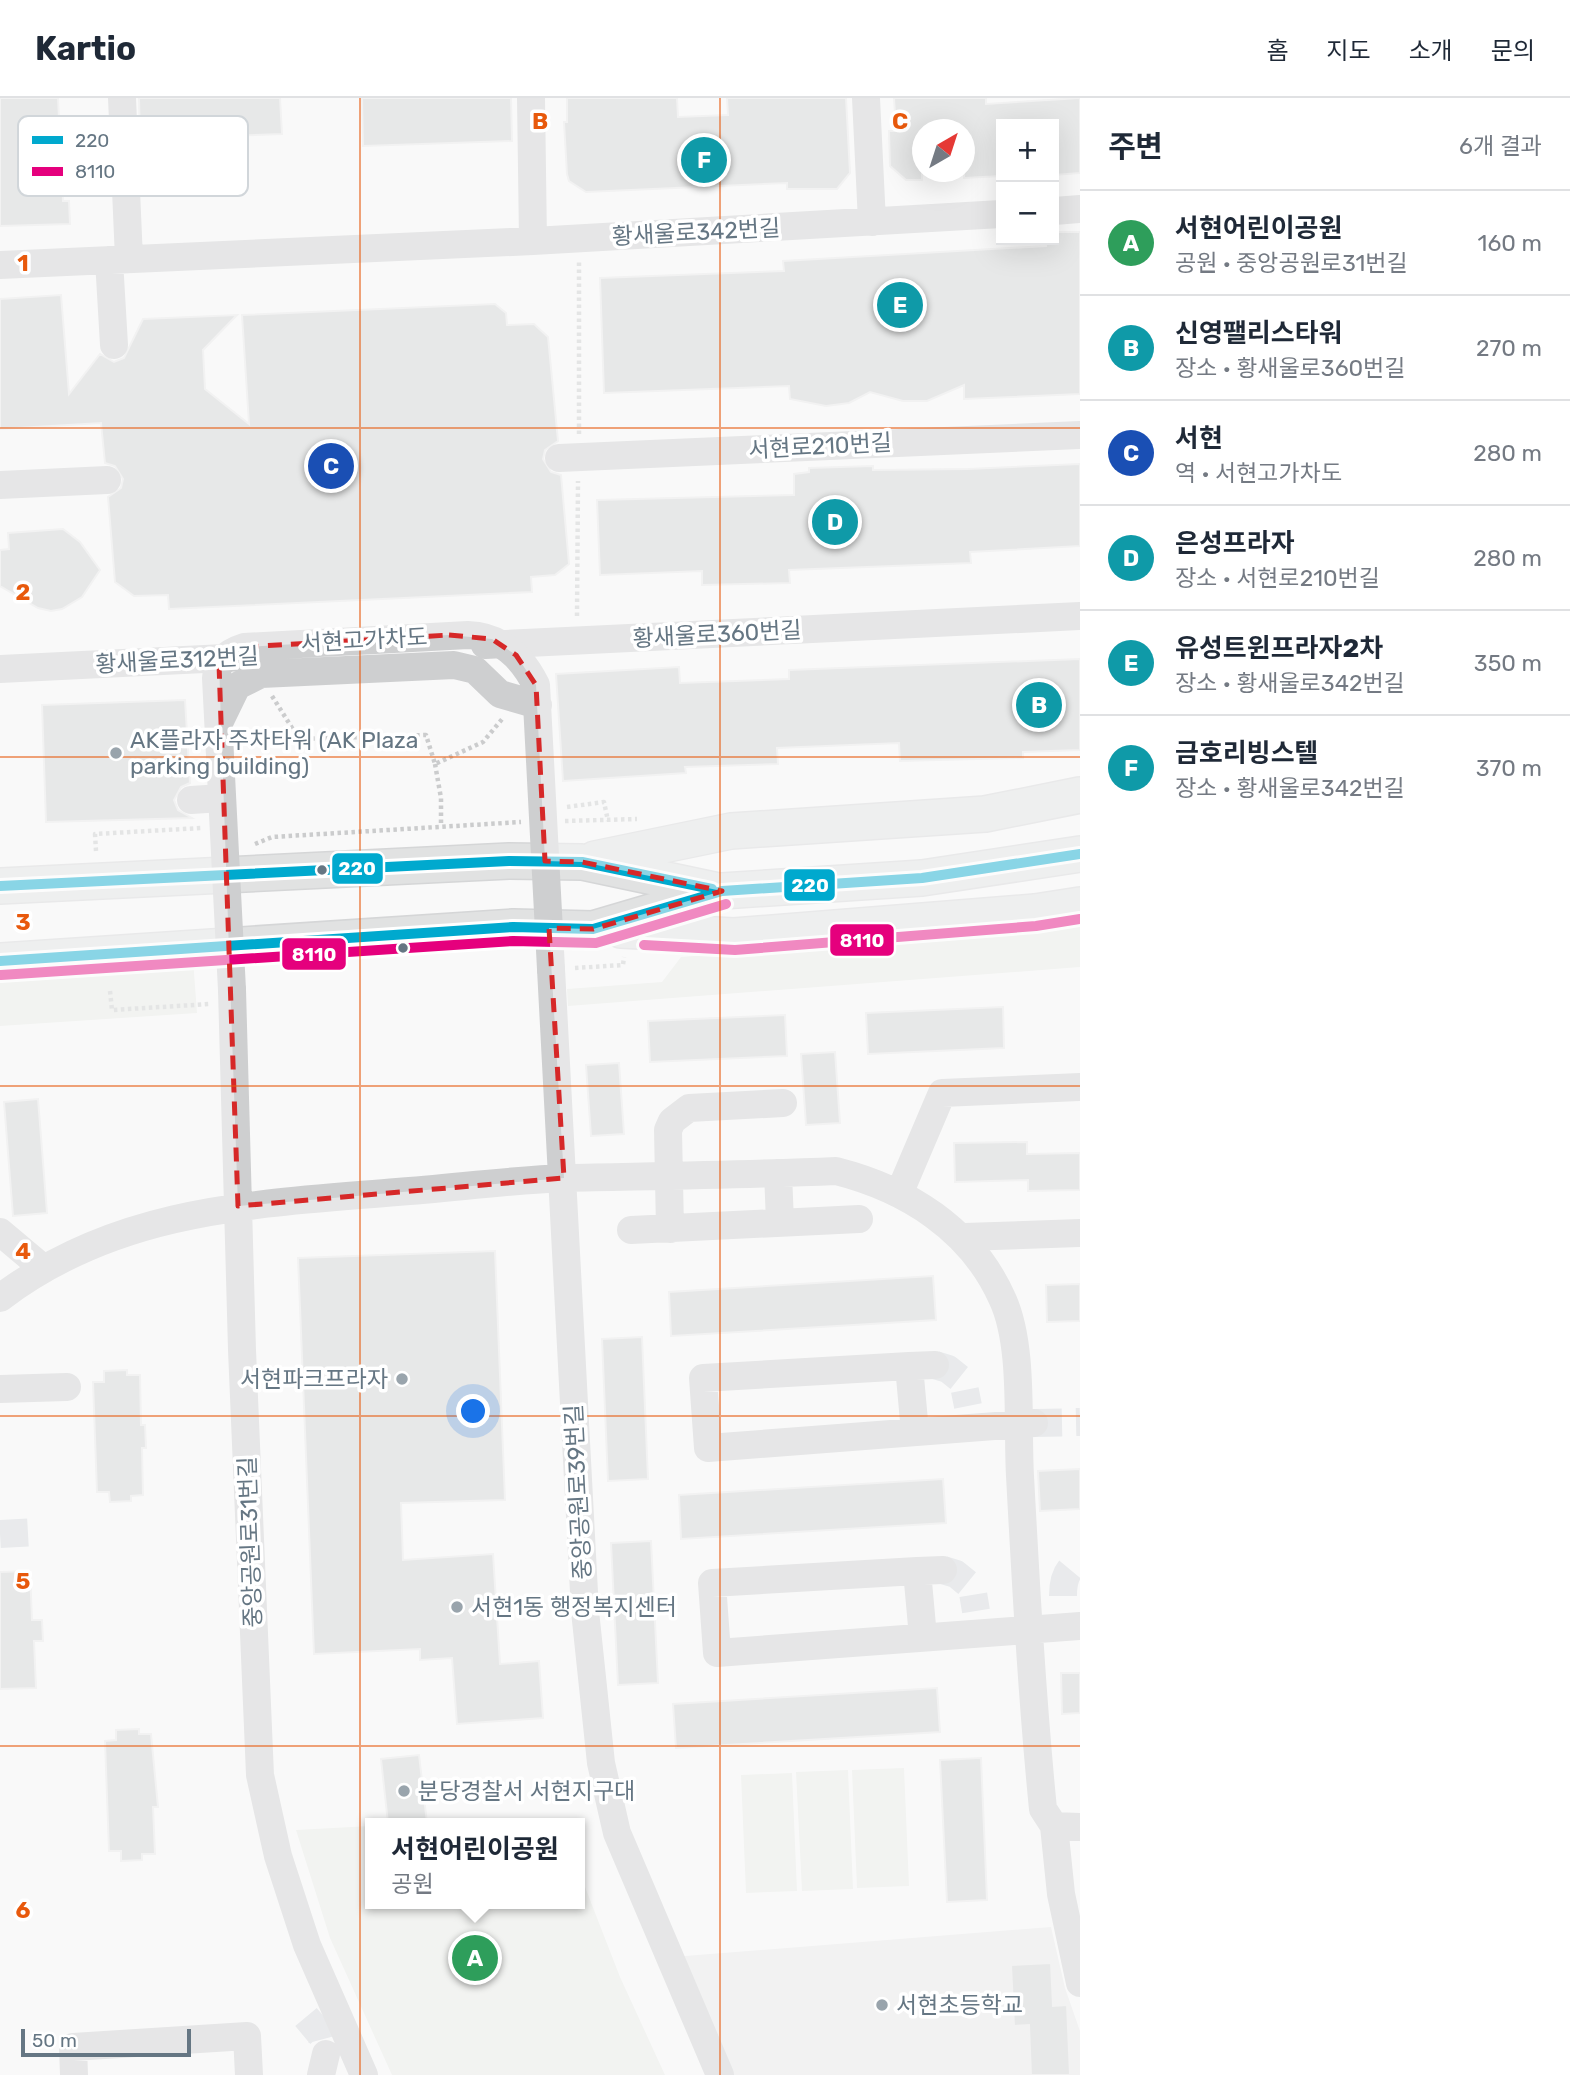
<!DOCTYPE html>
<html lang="ko">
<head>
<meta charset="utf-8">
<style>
	:root { --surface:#fff; --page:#f2f2f3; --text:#1f2937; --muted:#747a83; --line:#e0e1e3; --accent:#56606c }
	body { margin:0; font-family:Rubik,"Noto Sans KR",sans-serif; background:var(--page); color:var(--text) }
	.controls { position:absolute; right:21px; top:21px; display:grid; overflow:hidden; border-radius:0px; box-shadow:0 7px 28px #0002 }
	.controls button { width:63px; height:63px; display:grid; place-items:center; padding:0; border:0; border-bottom:2px solid var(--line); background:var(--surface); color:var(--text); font:35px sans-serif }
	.compass { position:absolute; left:912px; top:21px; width:63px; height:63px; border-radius:50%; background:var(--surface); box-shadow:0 7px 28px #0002; rotate:39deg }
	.scale { position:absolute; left:21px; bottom:18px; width:170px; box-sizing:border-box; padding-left:7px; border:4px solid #657683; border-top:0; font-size:19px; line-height:24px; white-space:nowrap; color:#657683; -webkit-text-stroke:5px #fff; paint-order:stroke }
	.you { position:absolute; left:474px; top:1314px; width:24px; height:24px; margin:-18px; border:5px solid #fff; border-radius:50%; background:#1a73e8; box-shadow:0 0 0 10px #1a73e833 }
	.badge { display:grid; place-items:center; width:46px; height:46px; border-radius:50%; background:var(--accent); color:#fff; font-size:23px; font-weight:700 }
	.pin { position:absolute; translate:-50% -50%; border:4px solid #fff; box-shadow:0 2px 7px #0006 }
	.popup { position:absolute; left:365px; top:1720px; width:220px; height:91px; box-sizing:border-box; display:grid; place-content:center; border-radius:0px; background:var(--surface); filter:drop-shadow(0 2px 5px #0005); font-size:23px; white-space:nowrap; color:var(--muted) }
	.popup b { font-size:26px; color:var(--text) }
	.popup::after { content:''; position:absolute; left:50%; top:100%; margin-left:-14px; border:14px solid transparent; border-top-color:var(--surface) }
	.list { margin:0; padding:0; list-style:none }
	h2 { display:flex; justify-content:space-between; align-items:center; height:91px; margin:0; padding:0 28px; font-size:30px }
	h2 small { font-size:23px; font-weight:400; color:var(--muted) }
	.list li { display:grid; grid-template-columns:46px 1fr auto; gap:21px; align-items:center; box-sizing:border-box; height:105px; padding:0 28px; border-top:2px solid var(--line) }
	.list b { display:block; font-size:26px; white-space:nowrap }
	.list p { margin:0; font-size:23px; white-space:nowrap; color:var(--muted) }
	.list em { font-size:23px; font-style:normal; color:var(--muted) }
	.map { position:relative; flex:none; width:1080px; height:1977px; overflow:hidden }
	header { display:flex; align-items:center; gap:42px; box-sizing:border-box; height:98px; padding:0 35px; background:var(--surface); border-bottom:2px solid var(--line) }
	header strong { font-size:33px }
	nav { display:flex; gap:38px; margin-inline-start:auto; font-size:24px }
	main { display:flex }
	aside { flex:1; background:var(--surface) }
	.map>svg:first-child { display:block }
	.built { fill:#e8e9e9 }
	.green { fill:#e8ebe6 }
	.building { fill:#d0d2d3; stroke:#e8e8e8; stroke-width:2 }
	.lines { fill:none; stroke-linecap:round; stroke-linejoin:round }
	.minor-tunnel { stroke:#d4d8dc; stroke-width:28; stroke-dasharray:28 14; stroke-linecap:butt }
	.major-casing { stroke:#d5d6d7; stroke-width:38 }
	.path { stroke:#cbcccd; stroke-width:4.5; stroke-dasharray:3.5 3.5; stroke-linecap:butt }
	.minor { stroke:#cecfd0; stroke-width:28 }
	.major { stroke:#e1e2e2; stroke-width:35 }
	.minor-bridge { stroke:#cecfd0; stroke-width:28 }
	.bus-1-casing { stroke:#fff; stroke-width:16 }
	.bus-2-casing { stroke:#fff; stroke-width:16 }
	.bus-1 { stroke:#00a9ce; stroke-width:10 }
	.bus-2 { stroke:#e5007d; stroke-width:10 }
	.marked { fill:none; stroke:#d62828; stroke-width:5; stroke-dasharray:14 9; stroke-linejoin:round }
	.grid { fill:none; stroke:#e8590c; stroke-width:2; stroke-opacity:0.55 }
	.poi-dot { fill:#99a4ac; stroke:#fff; stroke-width:2.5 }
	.bus-dot { fill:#657683; stroke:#fff; stroke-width:2.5 }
	.labels { text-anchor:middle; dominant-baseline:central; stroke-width:7; stroke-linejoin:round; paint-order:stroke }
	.street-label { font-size:23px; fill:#657683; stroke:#fff }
	.poi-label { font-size:23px; fill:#657683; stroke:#fff; text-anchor:start }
	.key { fill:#fff; stroke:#d1d6da; stroke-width:2 }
	.key-label { font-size:19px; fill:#657683 }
	.grid-label { font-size:23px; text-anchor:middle; font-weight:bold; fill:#e8590c; stroke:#fff; stroke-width:7; stroke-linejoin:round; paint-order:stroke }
	.line-badge { stroke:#fff; stroke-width:2.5 }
	.badge-label { font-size:19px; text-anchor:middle; font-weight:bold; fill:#fff }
</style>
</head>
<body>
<header>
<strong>Kartio</strong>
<nav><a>홈</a><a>지도</a><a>소개</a><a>문의</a></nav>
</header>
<main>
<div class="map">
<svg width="1080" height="1977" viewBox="0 0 1080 1977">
	<rect width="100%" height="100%" fill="#f9f9f9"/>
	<path class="built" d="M1051,1829L1065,1890L1080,1933V1977H723L672,1859Z"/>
	<path class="green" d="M1080,826V869L568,908L567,891L662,884L681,859L1045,831Z
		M193,861L197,915L0,928V874Z
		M904,1670L909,1788L857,1790L852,1672Z
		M848,1672L853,1791L802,1793L796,1674Z
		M792,1675L797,1793L746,1795L741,1677Z
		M370,1728V1806H580V1776L620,1879L665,1977H392L330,1840L296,1732Z"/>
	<path class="building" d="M0,0H58L63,103H69L70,126L0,128Z
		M139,0H280L282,36L140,41Z
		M362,0H511L512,43L363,48Z
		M567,0H677L678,19L728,17L727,0H846L850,75L837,91H787V85L586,94L569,83L567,76L564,24H567Z
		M894,0H986V6L1080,0V75L1054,77V26H1001V78L964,80V32H922V82H906L890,68L889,33H896Z
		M1054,134H1080V296L964,301V287L927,303H903L870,294L849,305L826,308L790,301L789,288L604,295L600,180L784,173L783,163L1046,148V142H1054Z
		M61,197L69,296L100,256L114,264L124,260L143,221L237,217L203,252L205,291L249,326L242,217L495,206L506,215L507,227L534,226L548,239L558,343L545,352L543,361L551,374L561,377L569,466L555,477L531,479L532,494L169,511L168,497L134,498L115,484L108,399L121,390L123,381L115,368L105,365L101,325L0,331V201Z
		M1080,366V448L970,454L971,465L789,472L790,485L702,487V473L600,477L597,402L794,397V376L809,374V370L873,368V372L968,371Z
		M63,431L80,444L100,472L82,499L62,511L51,513L38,510L0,488V452L9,451L8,435Z
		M1080,561V652L1023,654V660L900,663L899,645L777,650L778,666L685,669L686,675L563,683L556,576L679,569L680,585L789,581V572Z
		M185,602L190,685L181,689L174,702L178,712L192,720L46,724L42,607Z
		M1003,909L1004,950L868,956L866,915Z
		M785,917L787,958L650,964L648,923Z
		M835,954L840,1025L806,1027L801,956Z
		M619,965L624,1036L591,1038L586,967Z
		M38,1001L47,1115L13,1118L4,1004Z
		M1027,1044V1056L1080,1055V1092L1028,1093V1082L955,1084L954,1045Z
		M495,1153L505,1402L401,1405L403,1462L493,1456L500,1566L539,1563L543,1620L457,1626L452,1560L420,1562V1551L314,1556L298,1160Z
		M933,1178L936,1222L671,1238L669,1194Z
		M1080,1186V1223L1047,1224L1046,1187Z
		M642,1239L648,1381L608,1383L602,1241Z
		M127,1272V1277H140L141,1327H145L146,1350H142L143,1397L131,1398V1403L110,1404L109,1394H97L93,1284H104V1273Z
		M1080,1371V1411L1040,1413L1038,1373Z
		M943,1381L946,1425L681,1441L679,1397Z
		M651,1443L658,1585L618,1587L611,1445Z
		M30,1473L32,1522H42L43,1543H34L36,1590L0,1591V1474Z
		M1061,1575H1080V1615L1062,1616Z
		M937,1590L940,1634L676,1650L673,1606Z
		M139,1631V1636H151L158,1709H153L155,1756H142V1762L121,1763V1753H109L105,1643L116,1642V1632Z
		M419,1657L427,1725H388L381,1661Z
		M981,1660L987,1802L947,1804L940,1662Z
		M1051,1865L1053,1908L1067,1907L1070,1977H1031L1029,1927L1014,1928L1011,1867Z"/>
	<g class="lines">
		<path class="minor-tunnel" d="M935,1267L948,1271L963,1283L968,1308
			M1034,1325L1080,1324
			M0,1436L35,1434
			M943,1472L956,1476L972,1489L976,1513
			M1063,1498C1063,1481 1066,1472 1080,1463
			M306,1919L321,1937L326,1956"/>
		<defs>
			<path id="major" d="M595,761L731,733L985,716L1080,697
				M0,788L509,763L582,764L719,793
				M621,832L734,838L1035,814L1080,807
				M0,863L513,829L593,831L722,793L922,780L1080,756"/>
		</defs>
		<use href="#major" class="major-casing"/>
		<path class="path" d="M579,336V162
			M577,518L578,383
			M272,598L299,641L426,637L435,666L483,644L503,620
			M435,666L441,700V727
			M567,709L604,704L608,723
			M565,723L637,721
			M255,746L272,739L521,724
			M96,753L95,736L201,730
			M575,870L623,867L624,859
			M110,893L112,912L210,906"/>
		<path class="minor" d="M122,0L129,161
			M531,0L533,143
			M866,0L872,124
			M1054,113L1080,111
			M109,162L114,247
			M0,167L533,143L1001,116
			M559,360L1080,337
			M0,387L107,382
			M485,547L1080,518
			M0,571L245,559
			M191,702L222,700
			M551,871L585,1513L601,1665L617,1735L720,1977
			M232,892L242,1252L260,1677L278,1758L307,1847L364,1977
			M778,1075L780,1124
			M899,1096L942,995L1080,989
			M670,1131L668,1032L672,1023L689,1010L783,1005
			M631,1132L859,1121
			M0,1134L44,1171
			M964,1139L1080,1135
			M0,1200C118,1110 256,1106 397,1094C453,1090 510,1082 566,1080C656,1078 746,1077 836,1073C907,1091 971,1131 1002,1200C1024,1246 1017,1325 1020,1378C1026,1489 1032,1600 1043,1711L1054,1728L1061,1796L1080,1885
			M909,1268L935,1267
			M0,1291L67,1289
			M915,1334L909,1268L703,1280L708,1350L1034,1325
			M917,1473L943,1472
			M923,1539L917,1473L712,1485L717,1555L1080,1528
			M1054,1728L1080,1729
			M74,1977L73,1949L247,1938L249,1977
			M321,1977L326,1956"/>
		<use href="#major" class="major"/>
		<path class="minor-bridge" d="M219,625L237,588L261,576L454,567L475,572L500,596L538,607
			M232,892L216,580C217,563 228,554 244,549L468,537C501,538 522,559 536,587L551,871"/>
		<defs>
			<path id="bus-1" d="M0,788L509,763L582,764L712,791
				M0,863L513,829L593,831L722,793L922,780L1080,756"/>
			<path id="bus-2" d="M644,847L735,852L1036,828L1080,821
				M1,877L513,843L596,845L726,806"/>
		</defs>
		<use href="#bus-1" class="bus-1-casing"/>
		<use href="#bus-2" class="bus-2-casing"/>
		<use href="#bus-1" class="bus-1"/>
		<use href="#bus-2" class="bus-2"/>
	</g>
	<path d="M0 0H1080V1977H0ZM449,537L492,541L516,557L536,587L545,763L582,764L722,793L593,831L549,830L564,1080L238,1108L219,566L244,549Z" fill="#f9f9f9" fill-opacity=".55" fill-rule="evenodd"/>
	<path class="marked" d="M449,537L492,541L516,557L536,587L545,763L582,764L722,793L593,831L549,830L564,1080L238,1108L219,566L244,549Z"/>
	<path class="grid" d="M360,0V1977M720,0V1977M0,330H1080M0,659H1080M0,988H1080M0,1318H1080M0,1648H1080"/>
	<g class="poi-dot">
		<circle cx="116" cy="655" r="7"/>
		<circle cx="402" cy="1281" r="7"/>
		<circle cx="457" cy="1509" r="7"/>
		<circle cx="404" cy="1693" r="7"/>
		<circle cx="882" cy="1907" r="7"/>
	</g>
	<g class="bus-dot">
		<circle cx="322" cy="772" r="6"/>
		<circle cx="403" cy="850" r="6"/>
	</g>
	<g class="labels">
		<g class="street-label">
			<text transform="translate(696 134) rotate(-3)">황새울로342번길</text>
			<text transform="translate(820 348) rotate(-3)">서현로210번길</text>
			<text transform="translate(717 536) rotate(-3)">황새울로360번길</text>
			<text transform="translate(364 542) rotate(-3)">서현고가차도</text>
			<text transform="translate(177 562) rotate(-3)">황새울로312번길</text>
			<text transform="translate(578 1394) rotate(-93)">중앙공원로39번길</text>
			<text transform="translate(250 1444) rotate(-92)">중앙공원로31번길</text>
		</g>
		<g class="poi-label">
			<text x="130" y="642">AK플라자 주차타워 (AK Plaza<tspan x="130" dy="26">parking building)</tspan></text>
			<text x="388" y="1281" text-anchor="end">서현파크프라자</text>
			<text x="471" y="1509">서현1동 행정복지센터</text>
			<text x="418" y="1693">분당경찰서 서현지구대</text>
			<text x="896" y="1907">서현초등학교</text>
		</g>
	</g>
	<rect x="18" y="18" width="230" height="80" rx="10" class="key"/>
	<rect x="32" y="38" width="31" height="8" fill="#00a9ce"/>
	<rect x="32" y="69" width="31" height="9" fill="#e5007d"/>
	<g class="key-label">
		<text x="75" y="49">220</text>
		<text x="75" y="80">8110</text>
	</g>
	<g class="grid-label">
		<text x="540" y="31">B</text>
		<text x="900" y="31">C</text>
		<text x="23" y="173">1</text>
		<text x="23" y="502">2</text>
		<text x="23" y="832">3</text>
		<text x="23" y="1161">4</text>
		<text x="23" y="1491">5</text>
		<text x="23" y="1820">6</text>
	</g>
	<g class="line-badge">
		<rect x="331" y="754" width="53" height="33" rx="7" fill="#00a9ce"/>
		<rect x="783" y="770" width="53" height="34" rx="7" fill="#00a9ce"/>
		<rect x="829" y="825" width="66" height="34" rx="7" fill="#e5007d"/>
		<rect x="281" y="839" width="66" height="34" rx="7" fill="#e5007d"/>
	</g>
	<g class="badge-label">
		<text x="357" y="777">220</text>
		<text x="810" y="794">220</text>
		<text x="862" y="849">8110</text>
		<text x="314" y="863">8110</text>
	</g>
</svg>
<div class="controls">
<button>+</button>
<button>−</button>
</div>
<svg class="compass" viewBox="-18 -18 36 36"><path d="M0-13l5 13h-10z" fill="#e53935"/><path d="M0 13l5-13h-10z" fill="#747a83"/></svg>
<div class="scale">50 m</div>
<div class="you"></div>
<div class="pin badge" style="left:475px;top:1860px;background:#2e9e5b">A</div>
<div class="popup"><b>서현어린이공원</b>공원</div>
<div class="pin badge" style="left:1039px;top:607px;background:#0f9aa8">B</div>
<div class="pin badge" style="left:331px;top:368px;background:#1a4fb4">C</div>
<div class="pin badge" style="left:835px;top:424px;background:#0f9aa8">D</div>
<div class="pin badge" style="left:900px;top:207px;background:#0f9aa8">E</div>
<div class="pin badge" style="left:704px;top:62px;background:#0f9aa8">F</div>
</div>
<aside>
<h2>주변<small>6개 결과</small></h2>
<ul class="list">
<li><span class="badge" style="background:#2e9e5b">A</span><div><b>서현어린이공원</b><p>공원 · 중앙공원로31번길</p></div><em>160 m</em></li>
<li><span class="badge" style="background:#0f9aa8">B</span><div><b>신영팰리스타워</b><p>장소 · 황새울로360번길</p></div><em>270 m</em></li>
<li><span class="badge" style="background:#1a4fb4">C</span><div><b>서현</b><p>역 · 서현고가차도</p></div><em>280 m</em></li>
<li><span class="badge" style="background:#0f9aa8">D</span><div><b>은성프라자</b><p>장소 · 서현로210번길</p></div><em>280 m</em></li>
<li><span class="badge" style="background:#0f9aa8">E</span><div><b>유성트윈프라자2차</b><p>장소 · 황새울로342번길</p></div><em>350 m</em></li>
<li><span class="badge" style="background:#0f9aa8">F</span><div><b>금호리빙스텔</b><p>장소 · 황새울로342번길</p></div><em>370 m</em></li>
</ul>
</aside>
</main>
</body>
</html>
